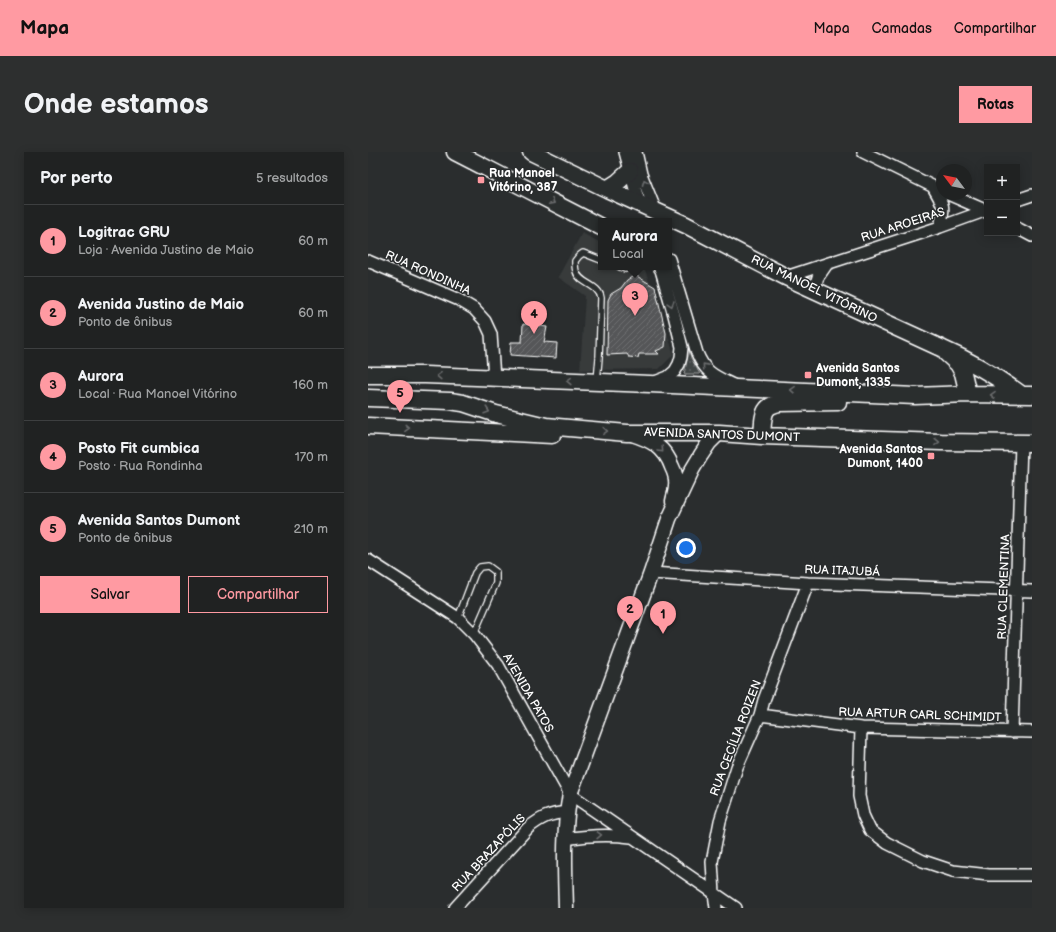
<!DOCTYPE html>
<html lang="pt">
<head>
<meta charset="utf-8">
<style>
	:root { --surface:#202222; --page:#2d2f2f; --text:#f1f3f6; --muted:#a2a4a5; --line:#3d3f40; --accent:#ff9aa2 }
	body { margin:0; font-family:"Balsamiq Sans",sans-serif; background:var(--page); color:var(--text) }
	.controls { position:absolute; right:12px; top:12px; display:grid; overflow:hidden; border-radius:0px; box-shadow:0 2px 10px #0003 }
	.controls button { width:36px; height:36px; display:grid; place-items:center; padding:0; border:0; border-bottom:1px solid var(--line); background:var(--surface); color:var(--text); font:20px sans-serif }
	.compass { position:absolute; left:568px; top:12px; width:36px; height:36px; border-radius:50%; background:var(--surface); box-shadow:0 2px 10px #0003; rotate:302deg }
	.you { position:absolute; left:318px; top:396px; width:14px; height:14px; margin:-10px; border:3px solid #fff; border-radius:50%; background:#1a73e8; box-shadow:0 0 0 6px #1a73e833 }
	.badge { display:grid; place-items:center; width:26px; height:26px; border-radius:50%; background:var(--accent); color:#111; font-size:13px; font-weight:700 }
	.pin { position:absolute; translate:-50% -33px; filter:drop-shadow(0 1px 2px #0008) }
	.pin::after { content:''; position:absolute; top:21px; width:14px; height:12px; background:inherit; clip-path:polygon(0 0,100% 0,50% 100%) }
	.popup { position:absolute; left:230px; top:66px; width:74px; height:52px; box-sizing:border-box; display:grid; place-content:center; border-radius:0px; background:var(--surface); filter:drop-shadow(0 1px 3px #0005); font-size:13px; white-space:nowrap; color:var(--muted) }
	.popup b { font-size:15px; color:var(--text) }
	.popup::after { content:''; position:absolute; left:50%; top:100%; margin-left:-8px; border:8px solid transparent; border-top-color:var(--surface) }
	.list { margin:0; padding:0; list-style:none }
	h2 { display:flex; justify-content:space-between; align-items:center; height:52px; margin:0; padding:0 16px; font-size:17px }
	h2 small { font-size:13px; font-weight:400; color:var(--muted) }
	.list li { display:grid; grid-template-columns:26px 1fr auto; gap:12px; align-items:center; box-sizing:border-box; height:72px; padding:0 16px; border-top:1px solid var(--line) }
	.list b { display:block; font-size:15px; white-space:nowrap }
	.list p { margin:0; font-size:13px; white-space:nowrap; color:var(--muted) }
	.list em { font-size:13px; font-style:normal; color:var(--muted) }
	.actions { display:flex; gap:8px; padding:12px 16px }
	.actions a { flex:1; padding:9px 0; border:1px solid var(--accent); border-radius:0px; text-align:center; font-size:14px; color:var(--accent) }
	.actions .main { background:var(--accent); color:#111 }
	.map { position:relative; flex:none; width:664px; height:756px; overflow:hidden; border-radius:0px }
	header { display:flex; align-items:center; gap:24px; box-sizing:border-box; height:56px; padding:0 20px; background:var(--accent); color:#111 }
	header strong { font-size:19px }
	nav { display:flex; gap:22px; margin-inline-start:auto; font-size:14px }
	.intro { display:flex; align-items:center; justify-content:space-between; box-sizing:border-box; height:96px; padding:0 24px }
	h1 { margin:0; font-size:28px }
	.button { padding:10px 18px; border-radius:0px; background:var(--accent); color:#111; font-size:14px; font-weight:700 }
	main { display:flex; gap:24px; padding:0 24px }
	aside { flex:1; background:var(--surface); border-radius:0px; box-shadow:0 2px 10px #0003 }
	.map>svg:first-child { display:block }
	.built { fill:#373a3b }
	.grass { fill:url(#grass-dots); stroke:#a0a2a2 }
	.building { fill:url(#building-hatch); stroke:#fff }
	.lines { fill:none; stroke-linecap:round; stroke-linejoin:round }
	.service-casing { stroke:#fff; stroke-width:8 }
	.minor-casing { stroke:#fff; stroke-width:14 }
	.tertiary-casing { stroke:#fff; stroke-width:17 }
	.secondary-casing { stroke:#fff; stroke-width:19 }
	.service { stroke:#2a2d2e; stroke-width:5.5 }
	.minor { stroke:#2a2d2e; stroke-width:11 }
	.tertiary { stroke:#2a2d2e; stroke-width:14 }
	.secondary { stroke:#2a2d2e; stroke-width:16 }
	.oneway { stroke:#6a6c6d }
	.poi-dot { fill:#ff9aa2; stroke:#2a2d2e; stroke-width:1.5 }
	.labels { text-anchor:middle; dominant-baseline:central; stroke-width:3; stroke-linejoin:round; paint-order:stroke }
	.poi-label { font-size:12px; font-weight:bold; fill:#fff; stroke:#2a2d2e; text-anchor:start }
	.street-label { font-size:12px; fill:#fff; stroke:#2a2d2e }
</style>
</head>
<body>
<header>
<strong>Mapa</strong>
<nav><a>Mapa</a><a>Camadas</a><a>Compartilhar</a></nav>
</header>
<div class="intro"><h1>Onde estamos</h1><a class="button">Rotas</a></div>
<main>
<aside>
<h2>Por perto<small>5 resultados</small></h2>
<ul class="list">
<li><span class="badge">1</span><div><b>Logitrac GRU</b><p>Loja · Avenida Justino de Maio</p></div><em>60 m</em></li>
<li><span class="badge">2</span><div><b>Avenida Justino de Maio</b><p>Ponto de ônibus</p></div><em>60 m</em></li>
<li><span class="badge">3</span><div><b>Aurora</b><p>Local · Rua Manoel Vitórino</p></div><em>160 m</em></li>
<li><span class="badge">4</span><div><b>Posto Fit cumbica</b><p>Posto · Rua Rondinha</p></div><em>170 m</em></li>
<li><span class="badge">5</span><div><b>Avenida Santos Dumont</b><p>Ponto de ônibus</p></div><em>210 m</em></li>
</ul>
<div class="actions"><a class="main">Salvar</a><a>Compartilhar</a></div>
</aside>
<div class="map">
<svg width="664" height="756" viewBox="0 0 664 756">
	<defs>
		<pattern id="grass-dots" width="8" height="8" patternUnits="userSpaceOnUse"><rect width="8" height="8" fill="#414445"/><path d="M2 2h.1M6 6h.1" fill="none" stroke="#5e6061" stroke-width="1.8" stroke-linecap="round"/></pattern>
		<pattern id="building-hatch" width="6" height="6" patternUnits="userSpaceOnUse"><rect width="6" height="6" fill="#555758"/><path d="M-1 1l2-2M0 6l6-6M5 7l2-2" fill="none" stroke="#6e7071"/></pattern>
	</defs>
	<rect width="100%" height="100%" fill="#2a2d2e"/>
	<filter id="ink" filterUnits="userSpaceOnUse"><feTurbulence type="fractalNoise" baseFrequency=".025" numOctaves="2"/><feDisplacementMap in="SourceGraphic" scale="8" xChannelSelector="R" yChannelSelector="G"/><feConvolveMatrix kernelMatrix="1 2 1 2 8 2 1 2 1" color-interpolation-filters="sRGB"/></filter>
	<g filter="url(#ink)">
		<path class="built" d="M214,81L233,91V115H276L306,202L291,217L212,218L217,144L190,125Z"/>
		<path class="grass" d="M316,178L323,206L332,222H316L320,204Z"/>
		<path class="building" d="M267,123L287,135L298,181L297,195L288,199L291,202H271L270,206L261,205L259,202L239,203L240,148L243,142L253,136L259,128Z
			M155,172L179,175L176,190L189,191L188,206L142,203L143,190H154Z"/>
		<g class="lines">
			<defs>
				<path id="service" d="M252,115L257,117
					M229,229L231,206L233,146C231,132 211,132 208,119C207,116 207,112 207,109L211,104L215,101L233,108
					M90,466L107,421L112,415L120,414L128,420V431L106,482"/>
				<path id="minor" d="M257,0L267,37L272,52
					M268,0L273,22L289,62
					M495,0L574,39
					M565,35C576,53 577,55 572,75
					M580,42L619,59
					M649,48L664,43
					M649,76L664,84
					M301,107L329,201C337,221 347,224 365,233
					M0,109L91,148L106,157L117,169L123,182L126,226
					M418,125L572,75L619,58
					M446,138L450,125L459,112
					M287,230L300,225L307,219L311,212L313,205L314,195L306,163L293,118L291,115
					M0,408L90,466L106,482L130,513L202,642L368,756
					M283,421L440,431L664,439
					M392,563L493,576L664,580
					M493,576L491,644L495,663L502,678L519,691L555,709L585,719L621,723H664
					M644,580L653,291
					M197,687C221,683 239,682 263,685
					M87,756L160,676C174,665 181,662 199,660
					M348,756L346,741L344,710L352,669L369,615L392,563L396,548L440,431"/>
				<path id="tertiary" d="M264,282C283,288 297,295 304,315C307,321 309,327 308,334C308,339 306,344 305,349
					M198,756C197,718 195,680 202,642L283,421L301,367L324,318L333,303L341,291L351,281"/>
				<path id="secondary" d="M87,0L233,75
					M163,0L239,37L318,73L418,125L575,197C603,209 629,225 654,243
					M239,37L250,30L262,19
					M578,201L590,212L595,221L600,242
					M0,223H57L282,232L547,244L600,242L664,243
					M0,246L82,249L95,251L128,262L178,274L259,281H351L394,284L573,290L664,291
					M0,274L184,283
					M394,284C395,276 394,263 399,257C402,253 407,252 411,251L470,250"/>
			</defs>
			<use href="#service" class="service-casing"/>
			<use href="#minor" class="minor-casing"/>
			<use href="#tertiary" class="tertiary-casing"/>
			<use href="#secondary" class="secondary-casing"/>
			<use href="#service" class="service"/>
			<use href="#minor" class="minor"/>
			<use href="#tertiary" class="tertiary"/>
			<use href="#secondary" class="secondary"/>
		</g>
		<defs><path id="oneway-chevron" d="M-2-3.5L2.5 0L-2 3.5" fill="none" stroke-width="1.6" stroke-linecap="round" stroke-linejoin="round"/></defs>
		<g class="oneway">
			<use href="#oneway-chevron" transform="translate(277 30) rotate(-112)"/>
			<use href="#oneway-chevron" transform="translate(184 50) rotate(27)"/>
			<use href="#oneway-chevron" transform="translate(303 152) rotate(74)"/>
			<use href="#oneway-chevron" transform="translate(337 214) rotate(-132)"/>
			<use href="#oneway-chevron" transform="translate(71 224) rotate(-178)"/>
			<use href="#oneway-chevron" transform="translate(201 229) rotate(-178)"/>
			<use href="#oneway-chevron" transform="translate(425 238) rotate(-177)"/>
			<use href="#oneway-chevron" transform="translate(625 243) rotate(-179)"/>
			<use href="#oneway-chevron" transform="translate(119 259) rotate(18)"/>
			<use href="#oneway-chevron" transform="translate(39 276) rotate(3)"/>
			<use href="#oneway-chevron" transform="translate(237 279) rotate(4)"/>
			<use href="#oneway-chevron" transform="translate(569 290) rotate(2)"/>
			<use href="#oneway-chevron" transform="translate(293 298) rotate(47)"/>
			<use href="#oneway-chevron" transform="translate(231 683) rotate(-1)"/>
		</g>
	</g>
	<g class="poi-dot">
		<rect x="109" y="24" width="8" height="8" rx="2"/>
		<rect x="436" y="219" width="8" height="8" rx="2"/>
		<rect x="559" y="300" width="8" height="8" rx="2"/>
	</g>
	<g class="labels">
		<g class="poi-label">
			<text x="121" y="21">Rua Manoel<tspan x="121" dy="14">Vitórino, 387</tspan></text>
			<text x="448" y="216">Avenida Santos<tspan x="448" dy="14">Dumont, 1335</tspan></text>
			<text x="555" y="297" text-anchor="end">Avenida Santos<tspan x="555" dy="14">Dumont, 1400</tspan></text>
		</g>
		<g class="street-label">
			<text transform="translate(535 73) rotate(-18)">RUA AROEIRAS</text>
			<text transform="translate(60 121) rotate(24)">RUA RONDINHA</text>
			<text transform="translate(446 137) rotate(26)">RUA MANOEL VITÓRINO</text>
			<text transform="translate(354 283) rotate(2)">AVENIDA SANTOS DUMONT</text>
			<text transform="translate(474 419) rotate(2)">RUA ITAJUBÁ</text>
			<text transform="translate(636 435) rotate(-88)">RUA CLEMENTINA</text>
			<text transform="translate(160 541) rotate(60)">AVENIDA PATOS</text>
			<text transform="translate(552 563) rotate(2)">RUA ARTUR CARL SCHIMIDT</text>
			<text transform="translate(368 586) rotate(-69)">RUA CECÍLIA ROIZEN</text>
			<text transform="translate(121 701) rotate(-47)">RUA BRAZAPÓLIS</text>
		</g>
	</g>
</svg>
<div class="controls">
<button>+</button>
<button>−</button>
</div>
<svg class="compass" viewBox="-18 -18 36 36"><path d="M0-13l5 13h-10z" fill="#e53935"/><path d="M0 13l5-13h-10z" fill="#a2a4a5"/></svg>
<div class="you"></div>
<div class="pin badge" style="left:295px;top:482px">1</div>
<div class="pin badge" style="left:262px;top:477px">2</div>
<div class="pin badge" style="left:267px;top:164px">3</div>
<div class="popup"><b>Aurora</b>Local</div>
<div class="pin badge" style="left:166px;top:182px">4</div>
<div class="pin badge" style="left:32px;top:261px">5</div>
</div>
</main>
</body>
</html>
